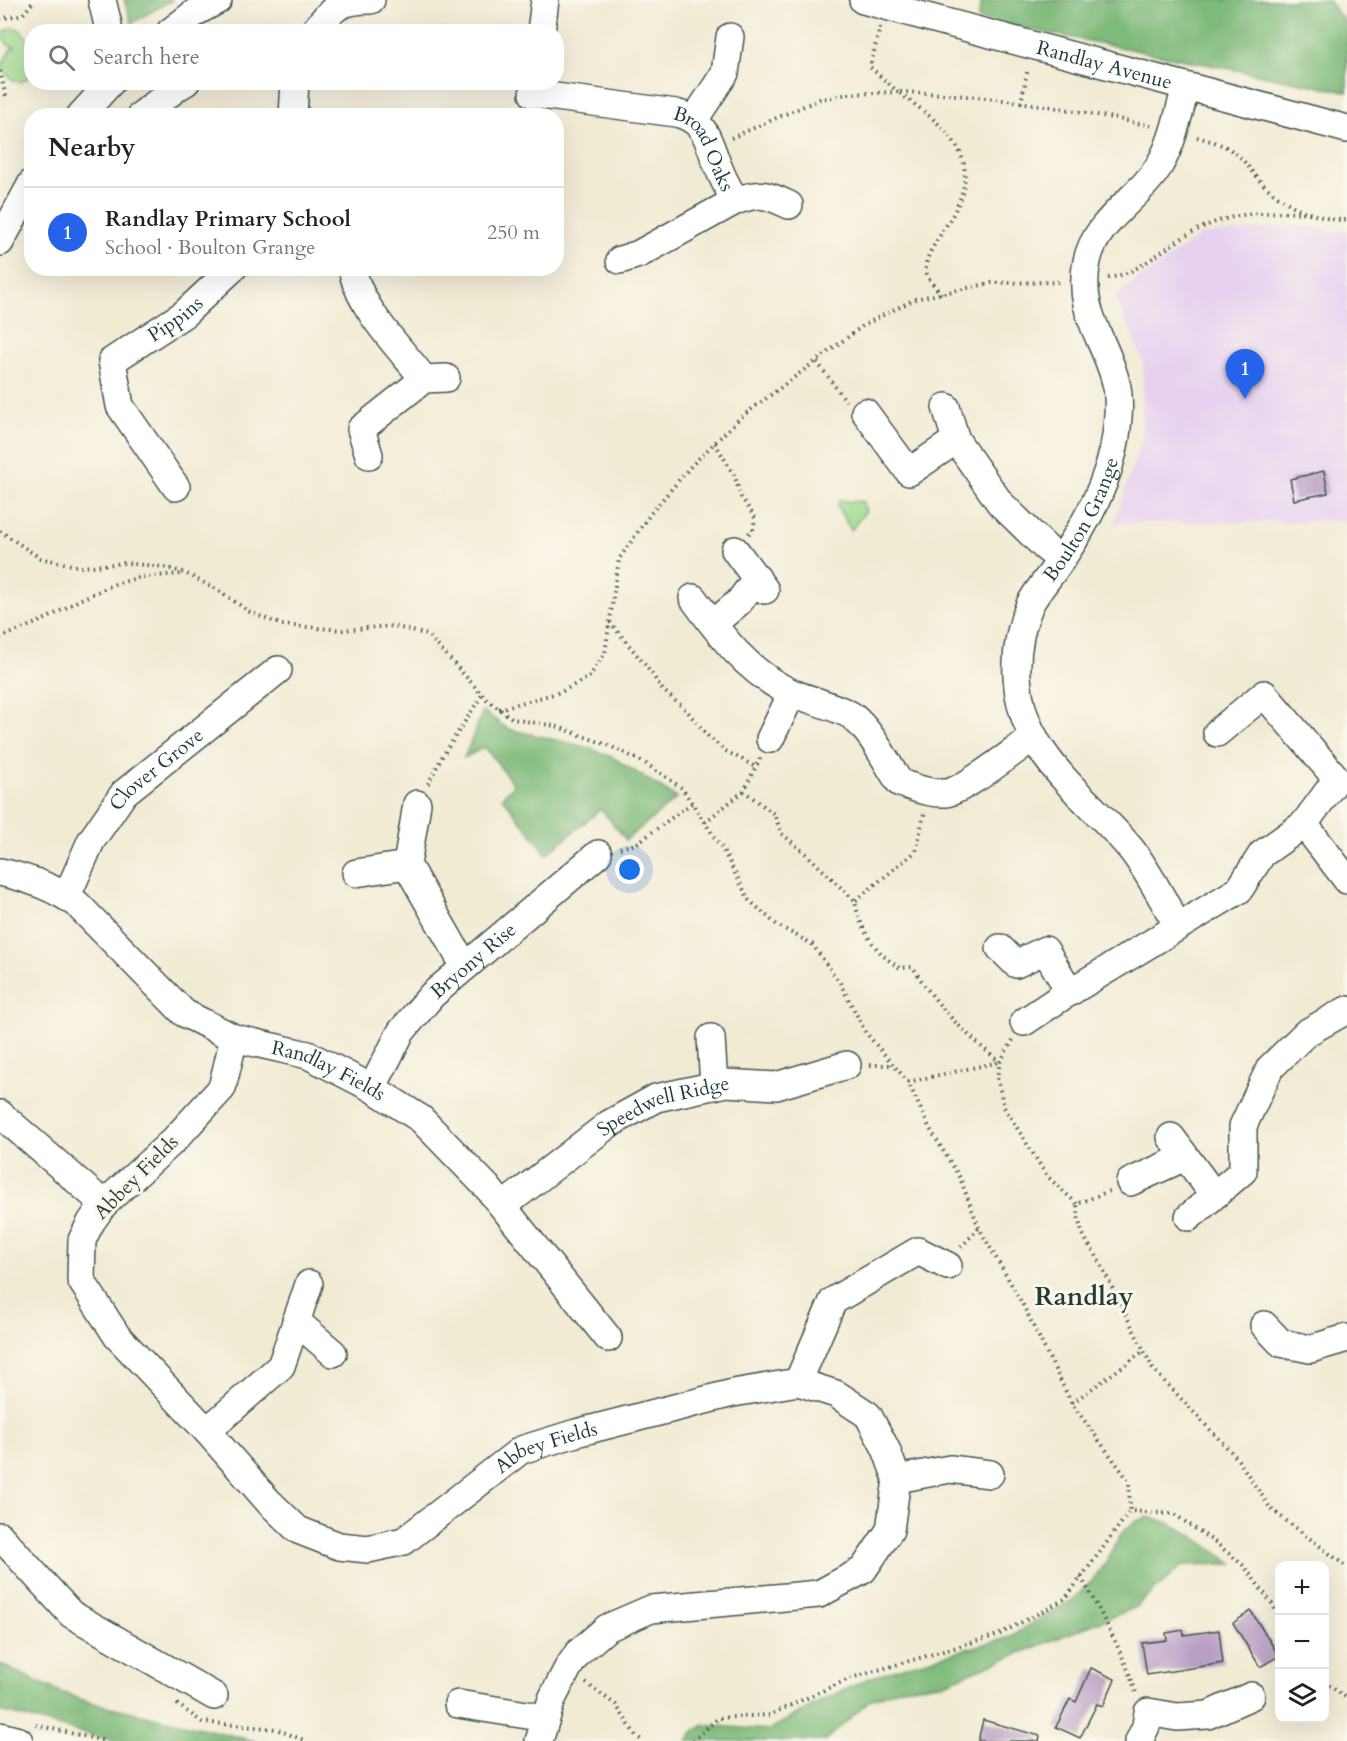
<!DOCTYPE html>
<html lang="en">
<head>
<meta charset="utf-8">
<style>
	:root { --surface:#fff; --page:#f6f6f6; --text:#222; --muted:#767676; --line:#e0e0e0; --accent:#2563eb }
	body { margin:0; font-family:Cardo,serif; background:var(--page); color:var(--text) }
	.controls { position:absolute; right:18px; bottom:18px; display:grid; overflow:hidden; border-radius:12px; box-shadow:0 6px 24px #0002 }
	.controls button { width:54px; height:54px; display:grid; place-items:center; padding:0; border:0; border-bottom:2px solid var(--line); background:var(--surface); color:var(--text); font:30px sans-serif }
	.you { position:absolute; left:630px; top:870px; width:21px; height:21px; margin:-15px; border:4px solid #fff; border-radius:50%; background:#1a73e8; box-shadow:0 0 0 9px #1a73e833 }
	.badge { display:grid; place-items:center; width:39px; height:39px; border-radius:50%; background:var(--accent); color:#fff; font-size:20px; font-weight:700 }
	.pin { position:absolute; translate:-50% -50px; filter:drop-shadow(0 2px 3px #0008) }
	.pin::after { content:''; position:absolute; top:32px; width:21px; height:18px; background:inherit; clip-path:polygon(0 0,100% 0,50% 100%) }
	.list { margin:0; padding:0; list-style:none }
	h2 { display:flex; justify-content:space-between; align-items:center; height:78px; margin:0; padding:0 24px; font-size:26px }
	h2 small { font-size:20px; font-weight:400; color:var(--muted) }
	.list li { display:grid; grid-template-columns:39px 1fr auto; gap:18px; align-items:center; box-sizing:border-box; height:90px; padding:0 24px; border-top:2px solid var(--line) }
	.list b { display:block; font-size:22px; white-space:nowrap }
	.list p { margin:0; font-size:20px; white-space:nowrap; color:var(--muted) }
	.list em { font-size:20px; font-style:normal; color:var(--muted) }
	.icon { flex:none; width:33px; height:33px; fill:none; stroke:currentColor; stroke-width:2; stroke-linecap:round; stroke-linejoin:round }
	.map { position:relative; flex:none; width:1347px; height:1741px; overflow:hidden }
	.search { position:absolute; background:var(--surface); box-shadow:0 6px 24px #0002; left:24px; top:24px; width:540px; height:66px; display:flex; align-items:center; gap:15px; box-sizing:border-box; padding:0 21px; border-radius:24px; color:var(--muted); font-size:22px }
	.panel { position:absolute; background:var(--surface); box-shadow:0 6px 24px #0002; left:24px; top:108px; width:540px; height:168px; border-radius:24px }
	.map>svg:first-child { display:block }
	.built { fill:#e6d2f0 }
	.green { fill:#9eda8e; stroke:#5e8c61; stroke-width:1.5 }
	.forest { fill:#7eba79; stroke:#4e7c56; stroke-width:1.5 }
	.building { fill:#b99ec4 }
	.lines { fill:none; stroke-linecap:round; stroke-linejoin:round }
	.minor-casing { stroke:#3f574c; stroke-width:30 }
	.path { stroke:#3f574c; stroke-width:4; stroke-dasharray:1.5 4.5; stroke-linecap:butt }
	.minor { stroke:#fff; stroke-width:27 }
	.labels { text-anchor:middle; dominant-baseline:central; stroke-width:6; stroke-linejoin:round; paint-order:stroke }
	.street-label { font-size:20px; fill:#1f3d34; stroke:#fbf7ec }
	.district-label { font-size:26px; font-weight:bold; fill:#1f3d34; stroke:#fbf7ec }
</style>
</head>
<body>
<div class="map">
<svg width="1347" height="1741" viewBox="0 0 1347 1741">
	<rect width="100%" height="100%" fill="#fbf7ec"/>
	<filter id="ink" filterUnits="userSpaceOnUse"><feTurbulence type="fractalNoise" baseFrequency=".0167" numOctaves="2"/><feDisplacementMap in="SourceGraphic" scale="12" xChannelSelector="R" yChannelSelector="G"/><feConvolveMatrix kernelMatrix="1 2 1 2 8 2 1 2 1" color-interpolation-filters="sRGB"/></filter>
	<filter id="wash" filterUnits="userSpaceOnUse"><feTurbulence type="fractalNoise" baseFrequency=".008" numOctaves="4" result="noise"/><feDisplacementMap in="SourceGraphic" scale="24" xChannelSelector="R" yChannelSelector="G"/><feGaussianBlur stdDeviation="1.35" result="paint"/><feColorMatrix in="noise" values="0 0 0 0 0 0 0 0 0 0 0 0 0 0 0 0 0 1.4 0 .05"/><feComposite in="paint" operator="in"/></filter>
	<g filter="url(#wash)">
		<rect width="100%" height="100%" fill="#f2ebd4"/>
		<path class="built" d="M1293,225L1347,232V521L1114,523L1142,438L1143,361L1115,296L1201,235Z"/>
		<path class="green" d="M13,27C33,33 32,58 31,75L22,82C11,80 5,76 2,65L10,50L15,47L8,45L4,39L5,31Z
			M840,500L850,502L862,501L866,511L851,530L837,506Z"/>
		<path class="forest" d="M124,0H172L132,23Z
			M982,0H1327L1347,24V92L978,19Z
			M483,711L508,729L586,747L612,757L677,798L626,840L601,809L547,854L502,797L514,785L485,747L464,758Z
			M1148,1517C1179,1522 1207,1546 1233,1564L1183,1565L1134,1608L942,1684L901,1688L870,1700L825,1741H687L694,1731L704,1725L769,1730L817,1703L867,1679L909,1665L1007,1638L1071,1601L1092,1581L1106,1562L1122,1532L1135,1522Z
			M0,1664L60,1692L89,1702L256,1741H114L0,1711Z"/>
		<g id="blocks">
			<path class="building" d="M1324,471L1328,493L1294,500L1290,479Z
				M1251,1611L1279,1656L1260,1667L1233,1623Z
				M1183,1630L1184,1635L1219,1630L1223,1663L1147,1675L1142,1643L1167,1640L1166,1633Z
				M1091,1668L1115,1679L1103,1706L1097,1704L1080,1738L1056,1727L1070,1699L1076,1702Z
				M983,1720L1040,1736L1039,1741H978Z"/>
		</g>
	</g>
	<g filter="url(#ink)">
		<use href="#blocks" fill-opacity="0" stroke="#3f574c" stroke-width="1.5"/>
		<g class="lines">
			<defs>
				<g id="minor">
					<path d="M102,0L108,25"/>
					<path id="s1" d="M863,0L1347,129"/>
					<path d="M170,32L196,12L218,0"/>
					<path d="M314,32C333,7 340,0 371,0"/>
					<path d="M541,32L545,0"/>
					<path id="s2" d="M533,94L676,113C709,121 708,145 720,171C724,181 730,191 735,201L639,254L620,260"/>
					<path d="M80,116L111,82"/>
					<path d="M140,116L179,86L186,82"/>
					<path d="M293,116L295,82"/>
					<path d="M694,120L725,73L730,37"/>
					<path d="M735,201C760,192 766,194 789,205"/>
					<path d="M0,242L32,183"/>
					<path d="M353,273C363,312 399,347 424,379"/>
					<path d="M946,407L956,440L1000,503L1046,548L1061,560"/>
					<path d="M865,412L909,472L956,440"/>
					<path d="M369,455L361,429L424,379L446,378"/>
					<path id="s3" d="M176,487L120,406L112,361L184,314L233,268"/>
					<path d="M735,550L765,590"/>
					<path d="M693,598C720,635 749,674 792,693C807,699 840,708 852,716C873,733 885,761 900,783C916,788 930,794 946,793C964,791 1016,749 1034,737"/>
					<path d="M713,624L739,602L757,578"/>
					<path d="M770,739L792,693"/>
					<path d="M417,804L407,865L465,967"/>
					<path d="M1304,824L1347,880"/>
					<path id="s4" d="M0,872C28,878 54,887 77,904L184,1013L234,1038L308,1055L372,1088L421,1119L487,1187L608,1338"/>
					<path d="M356,873L407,865"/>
					<path id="s5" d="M67,896L91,841L124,793L278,670"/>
					<path id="s6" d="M1178,926C1164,903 1147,868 1130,848C1102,814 1065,786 1041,749C1012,706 1010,651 1030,604C1039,588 1051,575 1061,560C1087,522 1109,482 1116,436C1118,420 1120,403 1117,387C1107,339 1076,315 1087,261C1095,223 1133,202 1155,172C1172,148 1178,115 1186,87"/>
					<path d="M1000,948L1016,964L1045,950L1070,992"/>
					<path d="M1024,1022L1060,998L1239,890L1262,854L1304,824L1337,779L1264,694L1217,733"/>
					<path id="s7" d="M234,1038L222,1088L174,1140L104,1204L91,1222L82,1240L81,1280L117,1336L207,1431L268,1501L298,1530L339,1546L368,1549L404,1541L521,1450L576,1433L733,1393L798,1382L836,1394L868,1415L886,1449L897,1479L890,1530L863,1570L819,1594L651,1609L607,1628L578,1653L568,1668L552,1699L539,1741"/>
					<path d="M711,1038L714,1086"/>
					<path id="s8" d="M372,1088L401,1032L432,995L598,854"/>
					<path d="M0,1114L104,1204"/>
					<path d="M1171,1137L1214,1195"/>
					<path d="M1130,1182L1185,1157"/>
					<path id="s9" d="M503,1206L609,1124L656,1098L726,1083L776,1086L847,1065"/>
					<path d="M1189,1217L1243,1171V1126L1270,1068L1306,1033L1347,1010"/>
					<path d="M296,1321L333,1353"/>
					<path d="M1264,1325L1281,1343L1310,1349L1347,1338"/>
					<path d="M798,1382L833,1301L918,1251L948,1266"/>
					<path d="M207,1431L281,1366L309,1284"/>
					<path d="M897,1479L950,1469L990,1474"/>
					<path d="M0,1536L71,1614L214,1696"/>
					<path d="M458,1704L546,1718"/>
					<path d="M0,1736L19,1741"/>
					<path d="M1139,1741L1146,1726L1148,1712L1177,1717L1208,1715L1251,1696"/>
				</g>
			</defs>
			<use href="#minor" class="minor-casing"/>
			<path class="path" d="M0,19L23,14L35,0
				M880,27L870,67L898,92
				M0,71L6,97
				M1021,103L1028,68
				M1197,137C1210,141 1224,144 1235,153C1245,160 1251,172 1260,181C1281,203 1316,221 1347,220
				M731,138L820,99L849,94L898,92
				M1108,278C1135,274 1154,256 1176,242C1222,212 1257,211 1309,213
				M941,294C936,287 927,279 926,271C924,257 937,241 944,229C990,161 953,132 898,92C984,94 1068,108 1151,126
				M817,362L846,401
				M715,443L735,477L741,497L755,518L753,530L748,534
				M0,531L40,558L81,567L125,563L164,567L185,573L218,590L250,612L282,625L343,630L393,626L428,635L487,700L513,719L555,726L608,745L645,763L682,788L723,850L749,900L777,925L812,944L839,981L866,1033L908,1082L930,1129L960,1178L979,1228L1022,1303L1072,1404L1129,1481L1130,1511L1174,1514L1216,1543L1244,1566L1273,1605L1280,1619
				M610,622L646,666L663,690L688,712L708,736L724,750L756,767
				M0,638L48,618L79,600L115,584L141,577L181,574
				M499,709L561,692L589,677L605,653L619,559L651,513L692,465L740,418L864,325L915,299L991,283L1062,282
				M760,758L744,791L774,814L782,834L805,853L855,901
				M428,784L442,757L482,695
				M924,814L916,851L855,901C860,930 875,953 900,968L913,967C935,1005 965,1034 1000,1062
				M705,822L744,791
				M620,848L636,844L692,803
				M1013,1040L1000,1062L997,1077L1004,1107L1047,1176L1077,1204
				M870,1065H893
				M908,1082L999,1062
				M1109,1191L1077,1204C1079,1228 1082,1236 1096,1255L1153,1369L1236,1457L1271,1509L1347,1567
				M961,1247L979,1228
				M1072,1403L1144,1351
				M1081,1577C1102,1615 1123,1652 1136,1693
				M1324,1682L1347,1698
				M586,1683L616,1705L636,1736L643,1741
				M177,1704L202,1722L276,1729L306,1741
				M36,1725L105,1741
				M693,1741L718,1718L769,1715L851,1678L998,1635L1065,1599L1130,1511"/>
			<use href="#minor" class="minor"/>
		</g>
	</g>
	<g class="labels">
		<g class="street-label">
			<text stroke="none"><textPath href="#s1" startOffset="250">Randlay Avenue</textPath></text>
			<text stroke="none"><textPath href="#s2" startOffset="192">Broad Oaks</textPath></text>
			<text stroke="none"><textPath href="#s3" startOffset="220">Pippins</textPath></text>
			<text stroke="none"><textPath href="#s6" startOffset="476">Boulton Grange</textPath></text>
			<text stroke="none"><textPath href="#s5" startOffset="158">Clover Grove</textPath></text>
			<text stroke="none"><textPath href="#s8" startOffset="165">Bryony Rise</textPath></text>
			<text stroke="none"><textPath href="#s4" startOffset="393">Randlay Fields</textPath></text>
			<text stroke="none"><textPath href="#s9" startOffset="192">Speedwell Ridge</textPath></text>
			<text transform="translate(136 1177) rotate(-45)">Abbey Fields</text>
			<text stroke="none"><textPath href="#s7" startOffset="914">Abbey Fields</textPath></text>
		</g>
		<g class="district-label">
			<text x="1084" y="1296">Randlay</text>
		</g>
	</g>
</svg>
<div class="controls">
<button>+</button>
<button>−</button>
<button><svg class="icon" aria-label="layers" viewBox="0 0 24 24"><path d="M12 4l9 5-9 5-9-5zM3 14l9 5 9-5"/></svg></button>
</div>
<div class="you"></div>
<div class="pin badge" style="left:1245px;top:399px">1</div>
<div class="search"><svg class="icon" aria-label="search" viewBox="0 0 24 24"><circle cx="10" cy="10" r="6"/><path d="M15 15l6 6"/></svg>Search here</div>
<section class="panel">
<h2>Nearby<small></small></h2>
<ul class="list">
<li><span class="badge">1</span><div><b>Randlay Primary School</b><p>School · Boulton Grange</p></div><em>250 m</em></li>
</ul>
</section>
</div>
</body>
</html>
